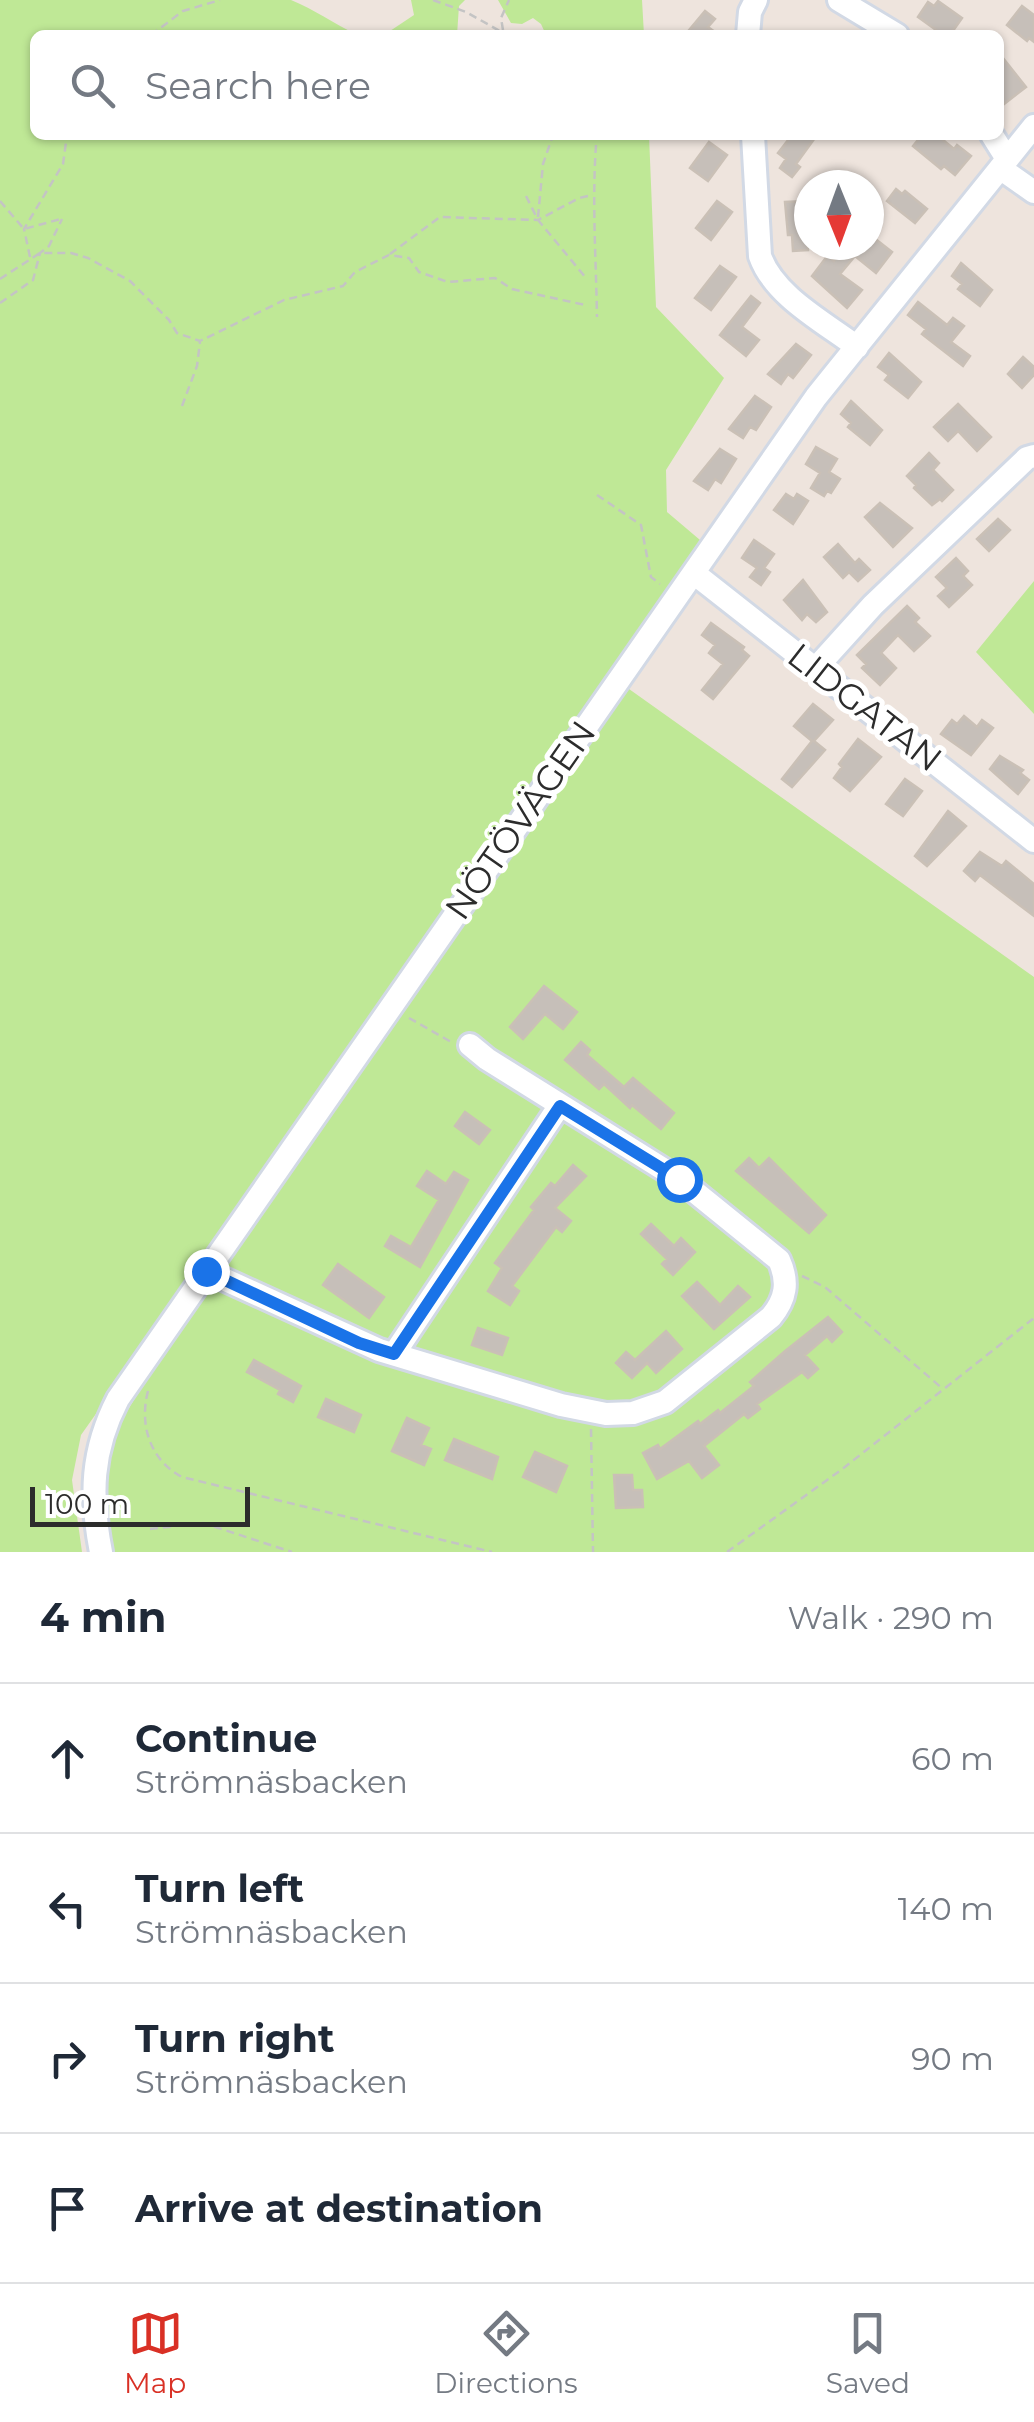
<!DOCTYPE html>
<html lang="en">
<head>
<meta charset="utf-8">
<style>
	:root { --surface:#fff; --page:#f6f6f7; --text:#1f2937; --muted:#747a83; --line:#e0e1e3; --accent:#d93025 }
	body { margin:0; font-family:Montserrat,sans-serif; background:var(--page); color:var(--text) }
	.compass { position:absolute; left:794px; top:170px; width:90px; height:90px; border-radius:50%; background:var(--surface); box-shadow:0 2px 8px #0004; rotate:179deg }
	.scale { position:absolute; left:30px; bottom:25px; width:220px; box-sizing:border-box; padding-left:10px; border:5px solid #2c2c2c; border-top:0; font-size:28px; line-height:35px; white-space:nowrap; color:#2c2c2c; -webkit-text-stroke:8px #fff; paint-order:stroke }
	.stop { position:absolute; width:30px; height:30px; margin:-22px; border:8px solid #1a73e8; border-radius:50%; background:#fff }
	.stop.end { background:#1a73e8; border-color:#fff; box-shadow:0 2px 10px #0008 }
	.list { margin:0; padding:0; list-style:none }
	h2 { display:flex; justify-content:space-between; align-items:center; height:130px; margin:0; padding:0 40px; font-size:42px }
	h2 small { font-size:32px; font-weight:400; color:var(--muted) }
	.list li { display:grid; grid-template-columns:65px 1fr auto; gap:30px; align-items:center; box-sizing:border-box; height:150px; padding:0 40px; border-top:2px solid var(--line) }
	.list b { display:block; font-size:38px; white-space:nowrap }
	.list p { margin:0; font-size:32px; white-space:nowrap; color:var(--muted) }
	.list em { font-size:32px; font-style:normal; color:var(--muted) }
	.icon { flex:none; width:55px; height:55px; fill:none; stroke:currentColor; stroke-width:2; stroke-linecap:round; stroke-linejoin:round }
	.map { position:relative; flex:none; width:1034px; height:1552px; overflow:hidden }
	.search { position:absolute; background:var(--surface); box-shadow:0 2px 8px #0004; left:30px; right:30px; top:30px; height:110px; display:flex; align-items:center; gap:25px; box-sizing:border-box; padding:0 35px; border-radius:15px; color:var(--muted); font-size:38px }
	.sheet { height:730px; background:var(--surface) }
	nav { display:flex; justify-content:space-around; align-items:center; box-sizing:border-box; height:140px; border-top:2px solid var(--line); background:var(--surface); font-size:28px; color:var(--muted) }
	nav a { display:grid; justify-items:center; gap:5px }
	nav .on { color:var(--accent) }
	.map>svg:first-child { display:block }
	.green { fill:#bfe896 }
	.building { fill:#c6bfb9; stroke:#cac0b6; stroke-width:2.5 }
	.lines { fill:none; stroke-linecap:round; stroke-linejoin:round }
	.minor-casing { stroke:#d2d9e5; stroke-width:28 }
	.path { stroke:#c4c4c4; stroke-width:2.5; stroke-dasharray:8 5; stroke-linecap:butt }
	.minor { stroke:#fff; stroke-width:22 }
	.route { stroke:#1a73e8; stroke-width:12 }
	.labels { text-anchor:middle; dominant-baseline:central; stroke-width:10; stroke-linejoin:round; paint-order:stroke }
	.street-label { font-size:35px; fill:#2c2c2c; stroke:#fff }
</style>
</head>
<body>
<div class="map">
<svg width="1034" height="1552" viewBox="0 0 1034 1552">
	<rect width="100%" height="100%" fill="#eee4dd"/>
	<path class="green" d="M0,0H291C314,9 334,24 358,35H35V135H649L656,307L724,378L666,470L667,512L713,551L604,695L81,1435L72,1480L82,1552H0Z
		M411,0H465L459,6L457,35H384L414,15Z
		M498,0H642L644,35H546L541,24L533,18L522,24L511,23Z
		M1034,581V714L976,652Z
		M622,684L1034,977V1552H105L104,1450L209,1274Z"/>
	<path class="building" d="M938,1L962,18L950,35H943L918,17L928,2L934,6Z
		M1022,6L1034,15V42L1029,38L1027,41L1007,25Z
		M705,11L715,19L708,27L719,35H685Z
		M999,53L1026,87L999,108Z
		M792,135H817L796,164L800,167L792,177L780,168L786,159L778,153Z
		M922,135H937L954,149L957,145L971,156L955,175L944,166L941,169L913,146Z
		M709,142L727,155L708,181L690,168Z
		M896,189L902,194L905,191L927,209L915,223L887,201Z
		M717,201L732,212L711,240L696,228Z
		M805,201L808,250L793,251L792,235H788L785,202Z
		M869,234L892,252L876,273L855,256L840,274L862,290L847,308L812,276L828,255L834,261L844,248L841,245H869Z
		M961,263L992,290L980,306L958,289L962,284L952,276Z
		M720,266L736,277L711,310L695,298Z
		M751,296L760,303L742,327L759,340L746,356L720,335Z
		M918,302L947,325L953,318L964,326L951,342L970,356L963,366L922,334L926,329L908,315Z
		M796,344L811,355L793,378L788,374L781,384L768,374Z
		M889,353L921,382L908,398L885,380L889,375L878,367Z
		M1023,357L1034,367V375L1022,388L1008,374Z
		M755,396L771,407L756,430L750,427L743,438L729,429Z
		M851,401L882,430L870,445L848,427L851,423L841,414Z
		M958,404L991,437L977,451L958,431L948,441L934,427Z
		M816,447L837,459L829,472L840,479L831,493L827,491L824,496L811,488L820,473L806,464Z
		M720,449L736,459L721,483L715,479L708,490L694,481Z
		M929,453L939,463L933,470L953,490L942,501L940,499L932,505L914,488L916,485L907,476Z
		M786,494L794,499L797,494L808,501L793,524L774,510Z
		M880,503L912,528L893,547L865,517Z
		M998,519L1010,530L989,551L977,539Z
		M754,540L774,554L764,568L770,572L761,585L750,577L757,568L742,558Z
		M838,544L855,563L859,559L870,570L858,581L849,572L843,578L824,557Z
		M956,558L968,571L963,576L972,585L949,607L938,596L947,588L936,577Z
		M803,580L827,612L816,622L807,614L802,620L784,600Z
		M907,606L919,618L915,622L930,636L914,651L898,635L881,653L896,668L880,685L862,668L866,664L857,655Z
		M711,623L744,647L742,650L749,656L713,699L702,690L723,664L709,653L715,645L702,635Z
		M813,704L833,720L814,741L825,750L792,787L782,779L812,741L794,726Z
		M964,716L977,727L982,720L993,728L971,755L941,734L952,720L957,724Z
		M858,739L881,757L850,791L834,778L842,767L839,764Z
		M1000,756L1023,770L1020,773L1029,780L1018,794L990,769Z
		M905,779L922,791L903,816L886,804Z
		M948,811L966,826L927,866L915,856Z
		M980,852L1002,866L1006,861L1034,884V916L980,875L975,881L964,871Z
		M544,986L577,1012L563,1029L545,1014L523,1039L510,1027Z
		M581,1042L590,1050L587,1055L624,1087L633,1078L674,1113L661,1129L632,1105L630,1108L604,1084L599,1089L565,1060Z
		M465,1112L490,1130L479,1144L455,1126Z
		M749,1158L759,1168L769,1158L826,1215L809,1233L736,1171Z
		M573,1165L586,1176L555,1208L571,1221L562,1232L556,1227L512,1286L519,1291L510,1305L488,1291L502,1268L495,1263L534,1210L531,1207L551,1183L555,1186Z
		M427,1171L446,1184L454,1172L468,1180L420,1267L385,1246L391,1236L411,1247L439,1200L417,1186Z
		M651,1224L674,1246L681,1238L695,1252L673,1275L662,1264L667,1259L641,1234Z
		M338,1264L384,1297L369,1318L323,1285Z
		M697,1282L720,1305L738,1286L750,1297L714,1329L682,1296Z
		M828,1317L842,1332L832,1342L827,1336L805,1355L818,1369L808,1378L802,1372L757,1404L760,1409L748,1418L744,1414L704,1446L719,1465L702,1478L689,1461L657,1479L643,1453L658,1445L660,1449L698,1421L700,1424L718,1410L720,1413L754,1386L750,1382L784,1352Z
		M478,1328L508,1338L502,1355L472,1345Z
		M666,1331L682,1349L656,1373L647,1363L632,1378L616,1363L626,1352L635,1360Z
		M254,1360L301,1386L293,1402L278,1394L280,1390L247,1372Z
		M326,1399L361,1415L354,1432L318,1417Z
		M407,1418L429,1428L421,1445L431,1449L424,1465L392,1451Z
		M454,1439L498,1457L492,1479L445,1460Z
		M535,1452L567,1466L556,1492L523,1477Z
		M614,1475H632L633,1490H642L643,1507L616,1508Z"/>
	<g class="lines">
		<defs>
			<path id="minor" d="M839,0L897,35
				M748,35L750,12L756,0
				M753,135L760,256C774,296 824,322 857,347
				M992,135L1007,159
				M1000,168L1034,192
				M695,574L1034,841
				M816,668L873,605L1027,458L1034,456
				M206,1271L379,1350L561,1405L606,1414L633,1413L665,1402L771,1317C786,1299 789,1282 779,1260L679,1179L487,1059L470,1045
				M394,1354L560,1105
				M101,1552C90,1496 91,1451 118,1399L816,397L1034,126"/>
		</defs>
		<use href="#minor" class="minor-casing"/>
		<path class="path" d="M433,0L466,12L507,35
			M503,30L501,18L509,0
			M151,35L183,11L220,0
			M596,145C592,202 596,259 597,317
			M526,196L538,220L586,278
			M0,201L24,229L61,219
			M538,217L543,164L553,135
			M390,254L440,217L538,220L579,198L593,195
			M30,257L24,229L63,164L67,135
			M0,279L40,253H71L88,258L130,281L169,320L177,333L200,341L284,300L343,286L355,272L389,255L409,258L419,272L448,282L495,278L512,289L585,305
			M0,303L33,280L40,253L49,246L62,219
			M182,406L197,366L200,342
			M597,495L641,525L651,577L660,584
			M409,1018L453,1043
			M802,1276L825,1287L943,1389
			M148,1391C139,1425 150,1460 182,1477L492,1552
			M591,1429L593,1552
			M150,1529L203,1523L292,1552
			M727,1552L841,1470L1034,1318"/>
		<use href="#minor" class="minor"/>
	</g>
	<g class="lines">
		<path class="route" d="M206,1271L359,1343L394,1354L560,1106L679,1179"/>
	</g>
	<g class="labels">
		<g class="street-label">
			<text transform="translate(865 707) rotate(38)">LIDGATAN</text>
			<text transform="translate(520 820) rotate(-55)">NÖTÖVÄGEN</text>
		</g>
	</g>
</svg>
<svg class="compass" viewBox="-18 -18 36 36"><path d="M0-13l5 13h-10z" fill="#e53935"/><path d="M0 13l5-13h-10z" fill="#747a83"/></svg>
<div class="scale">100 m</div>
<div class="stop" style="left:679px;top:1179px"></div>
<div class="stop end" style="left:206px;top:1271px"></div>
<div class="search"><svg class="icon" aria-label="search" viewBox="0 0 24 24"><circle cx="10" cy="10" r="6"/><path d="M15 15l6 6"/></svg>Search here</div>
</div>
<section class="sheet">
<h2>4 min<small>Walk · 290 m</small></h2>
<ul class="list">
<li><svg class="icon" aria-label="ahead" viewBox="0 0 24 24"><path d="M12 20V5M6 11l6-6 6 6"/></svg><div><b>Continue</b><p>Strömnäsbacken</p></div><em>60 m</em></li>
<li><svg class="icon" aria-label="left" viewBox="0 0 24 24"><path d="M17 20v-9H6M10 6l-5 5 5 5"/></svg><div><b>Turn left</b><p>Strömnäsbacken</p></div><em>140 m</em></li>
<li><svg class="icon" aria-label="right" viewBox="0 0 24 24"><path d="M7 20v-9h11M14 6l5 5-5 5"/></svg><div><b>Turn right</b><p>Strömnäsbacken</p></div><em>90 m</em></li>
<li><svg class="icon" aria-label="arrive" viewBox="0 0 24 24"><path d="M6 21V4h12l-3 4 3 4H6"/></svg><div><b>Arrive at destination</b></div></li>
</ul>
</section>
<nav>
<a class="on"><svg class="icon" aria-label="map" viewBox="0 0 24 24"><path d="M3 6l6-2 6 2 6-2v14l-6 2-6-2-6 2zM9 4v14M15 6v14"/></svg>Map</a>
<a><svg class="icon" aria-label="directions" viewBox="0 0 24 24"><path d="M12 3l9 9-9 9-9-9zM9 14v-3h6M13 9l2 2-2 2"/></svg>Directions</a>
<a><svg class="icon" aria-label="saved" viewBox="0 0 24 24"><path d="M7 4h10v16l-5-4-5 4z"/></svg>Saved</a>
</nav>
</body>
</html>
